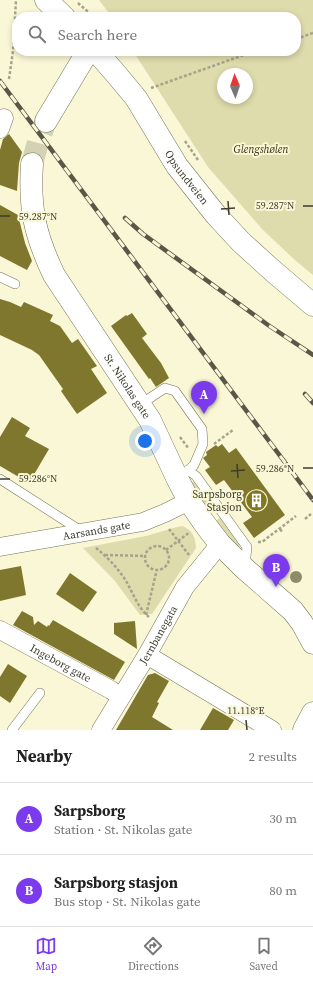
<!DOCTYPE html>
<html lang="en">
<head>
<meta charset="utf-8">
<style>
	:root { --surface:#fff; --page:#f2f2f2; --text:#222; --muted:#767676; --line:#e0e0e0; --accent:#7c3aed }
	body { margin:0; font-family:"Source Serif 4",serif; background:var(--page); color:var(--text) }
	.compass { position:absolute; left:217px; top:68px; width:36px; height:36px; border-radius:50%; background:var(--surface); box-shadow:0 2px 6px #0003; rotate:358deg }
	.you { position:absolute; left:145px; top:441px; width:14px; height:14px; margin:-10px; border:3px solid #fff; border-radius:50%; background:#1a73e8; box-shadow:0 0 0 6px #1a73e833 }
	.badge { display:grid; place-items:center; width:26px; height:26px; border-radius:50%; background:var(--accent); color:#fff; font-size:13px; font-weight:700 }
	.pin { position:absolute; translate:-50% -33px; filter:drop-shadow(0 1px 2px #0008) }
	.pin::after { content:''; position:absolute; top:21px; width:14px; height:12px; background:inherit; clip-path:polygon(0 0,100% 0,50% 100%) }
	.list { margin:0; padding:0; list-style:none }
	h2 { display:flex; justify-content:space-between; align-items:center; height:52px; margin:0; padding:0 16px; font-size:17px }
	h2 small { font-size:13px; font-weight:400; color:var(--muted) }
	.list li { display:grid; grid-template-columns:26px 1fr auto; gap:12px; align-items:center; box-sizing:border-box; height:72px; padding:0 16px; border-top:1px solid var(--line) }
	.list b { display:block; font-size:15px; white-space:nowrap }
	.list p { margin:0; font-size:13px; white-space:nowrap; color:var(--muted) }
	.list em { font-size:13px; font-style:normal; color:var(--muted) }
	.icon { flex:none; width:22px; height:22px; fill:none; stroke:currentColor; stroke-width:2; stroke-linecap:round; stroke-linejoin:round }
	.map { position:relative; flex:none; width:313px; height:730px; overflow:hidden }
	.search { position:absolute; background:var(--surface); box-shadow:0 2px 6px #0003; left:12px; right:12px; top:12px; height:44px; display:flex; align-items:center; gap:10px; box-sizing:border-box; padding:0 14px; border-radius:16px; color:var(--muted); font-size:15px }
	.sheet { height:196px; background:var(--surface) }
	nav { display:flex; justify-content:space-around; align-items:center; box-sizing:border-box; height:56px; border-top:1px solid var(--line); background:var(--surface); font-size:11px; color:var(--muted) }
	nav a { display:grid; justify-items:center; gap:2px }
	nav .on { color:var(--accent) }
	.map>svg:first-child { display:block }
	.green { fill:#dedbac; fill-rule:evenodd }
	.building { fill:#7e772d }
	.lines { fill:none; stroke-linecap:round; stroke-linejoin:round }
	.tertiary-tunnel { stroke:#d3d2b5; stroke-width:22; stroke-dasharray:22 11; stroke-linecap:butt }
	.service-casing { stroke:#767457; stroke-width:10 }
	.minor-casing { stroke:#767457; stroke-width:19 }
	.tertiary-casing { stroke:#767457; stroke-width:23 }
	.path { stroke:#a5a38b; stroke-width:2.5; stroke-dasharray:3 2; stroke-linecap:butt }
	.service { stroke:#fff; stroke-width:9 }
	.minor { stroke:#fff; stroke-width:18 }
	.tertiary { stroke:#fff; stroke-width:22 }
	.rail-casing { stroke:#595848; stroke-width:4.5 }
	.rail { stroke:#f9f7d6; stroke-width:3; stroke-dasharray:9; stroke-linecap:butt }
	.tree { fill:#8e8b6b }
	.ticks { fill:none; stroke:#3d3c2f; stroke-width:1.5 }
	.labels { text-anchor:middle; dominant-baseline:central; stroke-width:4; stroke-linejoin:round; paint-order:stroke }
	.park-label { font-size:11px; font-style:italic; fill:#373313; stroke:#f9f7d6 }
	.street-label { font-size:11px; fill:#3d3c2f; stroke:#f9f7d6 }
	.poi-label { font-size:11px; fill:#3d3c2f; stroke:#f9f7d6; text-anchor:end }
	.ticks-label { font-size:10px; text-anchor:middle; fill:#3d3c2f; stroke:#f9f7d6; stroke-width:4; stroke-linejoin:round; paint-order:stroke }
</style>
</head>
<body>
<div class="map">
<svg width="313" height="730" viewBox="0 0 313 730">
	<rect width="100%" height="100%" fill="#f9f7d6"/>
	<path class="green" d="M99,0H313V275L296,261L263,230L208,167L133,51H296V17H112ZM223,74H247V98H223Z
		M194,481L213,508L207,512L191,483Z
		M220,518L240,545L238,547L214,522Z
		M182,526C193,530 195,537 196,548L152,614L140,615L115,581L83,548L146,536L177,527Z"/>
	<path class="building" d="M9,134L22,152L19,163L17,191L0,185V150L3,139Z
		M0,205L18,215L25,243L32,261L27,270L0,256Z
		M0,299L10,302L21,307L24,302L53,315L50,321L60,326L72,343L78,339L97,366L91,369L107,393L77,414L61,391L63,389L39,355L32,350L0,335Z
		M132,313L147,334L142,338L161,363L169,378L156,387L150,378L149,379L111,326L126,315L127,316Z
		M12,417L30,428L25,436L49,449L29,483L0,466V437Z
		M222,444L229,453L236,448L285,515L254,538L243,523L252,517L224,480L216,485L205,470L210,467L203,458L207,455L206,452L216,445L218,447Z
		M21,566L26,595L0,601V570Z
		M70,573L97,592L83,612L56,594Z
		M22,611L33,617L34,625L38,621L47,627L48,625L49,626L53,620L125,662L114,680L13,625Z
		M135,621L137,649L114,634V623Z
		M8,664L27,676L10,703L0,696V677Z
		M155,673L169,681L157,702L159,703L152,717L173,730H116L148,675Z
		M213,708L234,720L228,730H200Z"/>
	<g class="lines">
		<path class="tertiary-tunnel" d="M32,164L38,142L46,121"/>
		<defs>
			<path id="service" d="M0,277L15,284
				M141,404L165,388L175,391L202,429L203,444L194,465L178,479
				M188,470L196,476L247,547L245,566
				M0,479L81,531
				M12,730L40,693"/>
			<g id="minor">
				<path d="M0,129L4,118"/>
				<path id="s1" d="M0,547L143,522L165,513L189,501"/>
				<path id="s2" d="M0,630L111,690L121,697"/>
				<path d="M147,655L272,730"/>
				<path id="s3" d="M101,730L147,655L185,587L220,544"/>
			</g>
			<g id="tertiary">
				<path d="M46,0L64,17"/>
				<path id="s4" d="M96,51L116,74L136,98L177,166L216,215L241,242L273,271L313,305"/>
				<path d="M46,121L88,51"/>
				<path id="s5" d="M32,164C29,209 35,235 54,275L150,420L178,480L189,501L204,523L220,544L244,568L293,611L302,623L313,643"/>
				<path d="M304,730L313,713"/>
			</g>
		</defs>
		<use href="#service" class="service-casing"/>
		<use href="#minor" class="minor-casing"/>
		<use href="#tertiary" class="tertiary-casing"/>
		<path class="path" d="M78,3L94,17
			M296,39L313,33
			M9,79L13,51L16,0
			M151,88L255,51
			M185,141L198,160
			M180,437L189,449
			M214,444L233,430
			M305,519L311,514
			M169,529L189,555
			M280,529L283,533
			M258,542H262L296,516
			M145 558a12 12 0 1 1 24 0a12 12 0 1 1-24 0Z
			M96,548C107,557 118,568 126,581C133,593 138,608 149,617
			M166,550L190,532
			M105,555L146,556
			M146,615L157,569"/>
		<use href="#service" class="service"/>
		<use href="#minor" class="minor"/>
		<use href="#tertiary" class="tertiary"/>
		<defs>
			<path id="rail" d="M0,81L313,500
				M125,218L143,234L268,325L313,355
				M305,394L313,403"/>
		</defs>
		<use href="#rail" class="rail-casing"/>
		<use href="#rail" class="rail"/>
	</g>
	<g class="tree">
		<circle cx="284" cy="568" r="6"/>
		<circle cx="296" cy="577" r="6"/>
	</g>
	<path class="ticks" d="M228,201L229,215M303,206H313M221,209L235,208M0,216H10M237,464L238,478M303,468H313M231,471L245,470M0,479H10M246,720L247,730"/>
	<defs>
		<symbol id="building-disc" viewBox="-11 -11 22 22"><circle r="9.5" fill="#81781d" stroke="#f9f7d6"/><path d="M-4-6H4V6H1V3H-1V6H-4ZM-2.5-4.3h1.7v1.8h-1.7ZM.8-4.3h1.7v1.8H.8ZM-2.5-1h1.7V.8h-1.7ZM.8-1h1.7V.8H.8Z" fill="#fff"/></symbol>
	</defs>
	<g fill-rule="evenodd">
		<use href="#building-disc" x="244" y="488" width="25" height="25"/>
	</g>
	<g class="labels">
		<g class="park-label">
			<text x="261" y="149">Glengshølen</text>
		</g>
		<g class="street-label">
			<text stroke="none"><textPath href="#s4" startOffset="156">Opsundveien</textPath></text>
			<text stroke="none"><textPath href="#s5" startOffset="248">St. Nikolas gate</textPath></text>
			<text stroke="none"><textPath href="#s1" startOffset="98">Aarsands gate</textPath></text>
			<text stroke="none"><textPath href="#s3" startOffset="111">Jernbanegata</textPath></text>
			<text stroke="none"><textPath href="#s2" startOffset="69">Ingeborg gate</textPath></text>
		</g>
		<g class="poi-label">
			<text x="242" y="494">Sarpsborg<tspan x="242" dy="13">Stasjon</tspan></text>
		</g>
	</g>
	<g class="ticks-label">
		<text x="275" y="209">59.287°N</text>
		<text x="38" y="220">59.287°N</text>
		<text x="275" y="472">59.286°N</text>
		<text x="38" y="482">59.286°N</text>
		<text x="246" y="714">11.118°E</text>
	</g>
</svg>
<svg class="compass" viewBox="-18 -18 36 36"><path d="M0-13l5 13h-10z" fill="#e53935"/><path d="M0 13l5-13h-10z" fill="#767676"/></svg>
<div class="you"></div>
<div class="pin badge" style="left:204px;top:414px">A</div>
<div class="pin badge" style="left:276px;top:587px">B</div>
<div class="search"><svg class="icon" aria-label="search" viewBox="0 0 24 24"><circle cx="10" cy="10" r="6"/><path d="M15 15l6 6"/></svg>Search here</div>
</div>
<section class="sheet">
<h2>Nearby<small>2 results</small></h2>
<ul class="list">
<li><span class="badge">A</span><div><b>Sarpsborg</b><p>Station · St. Nikolas gate</p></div><em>30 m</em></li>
<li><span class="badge">B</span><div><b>Sarpsborg stasjon</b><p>Bus stop · St. Nikolas gate</p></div><em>80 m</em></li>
</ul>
</section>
<nav>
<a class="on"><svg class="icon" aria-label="map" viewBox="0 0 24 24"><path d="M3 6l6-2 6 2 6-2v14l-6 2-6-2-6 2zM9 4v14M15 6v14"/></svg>Map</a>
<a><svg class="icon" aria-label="directions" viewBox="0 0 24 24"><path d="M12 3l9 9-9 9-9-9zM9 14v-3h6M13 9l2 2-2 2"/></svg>Directions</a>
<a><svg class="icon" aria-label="saved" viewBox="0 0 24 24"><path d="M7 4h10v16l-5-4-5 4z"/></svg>Saved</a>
</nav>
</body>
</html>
